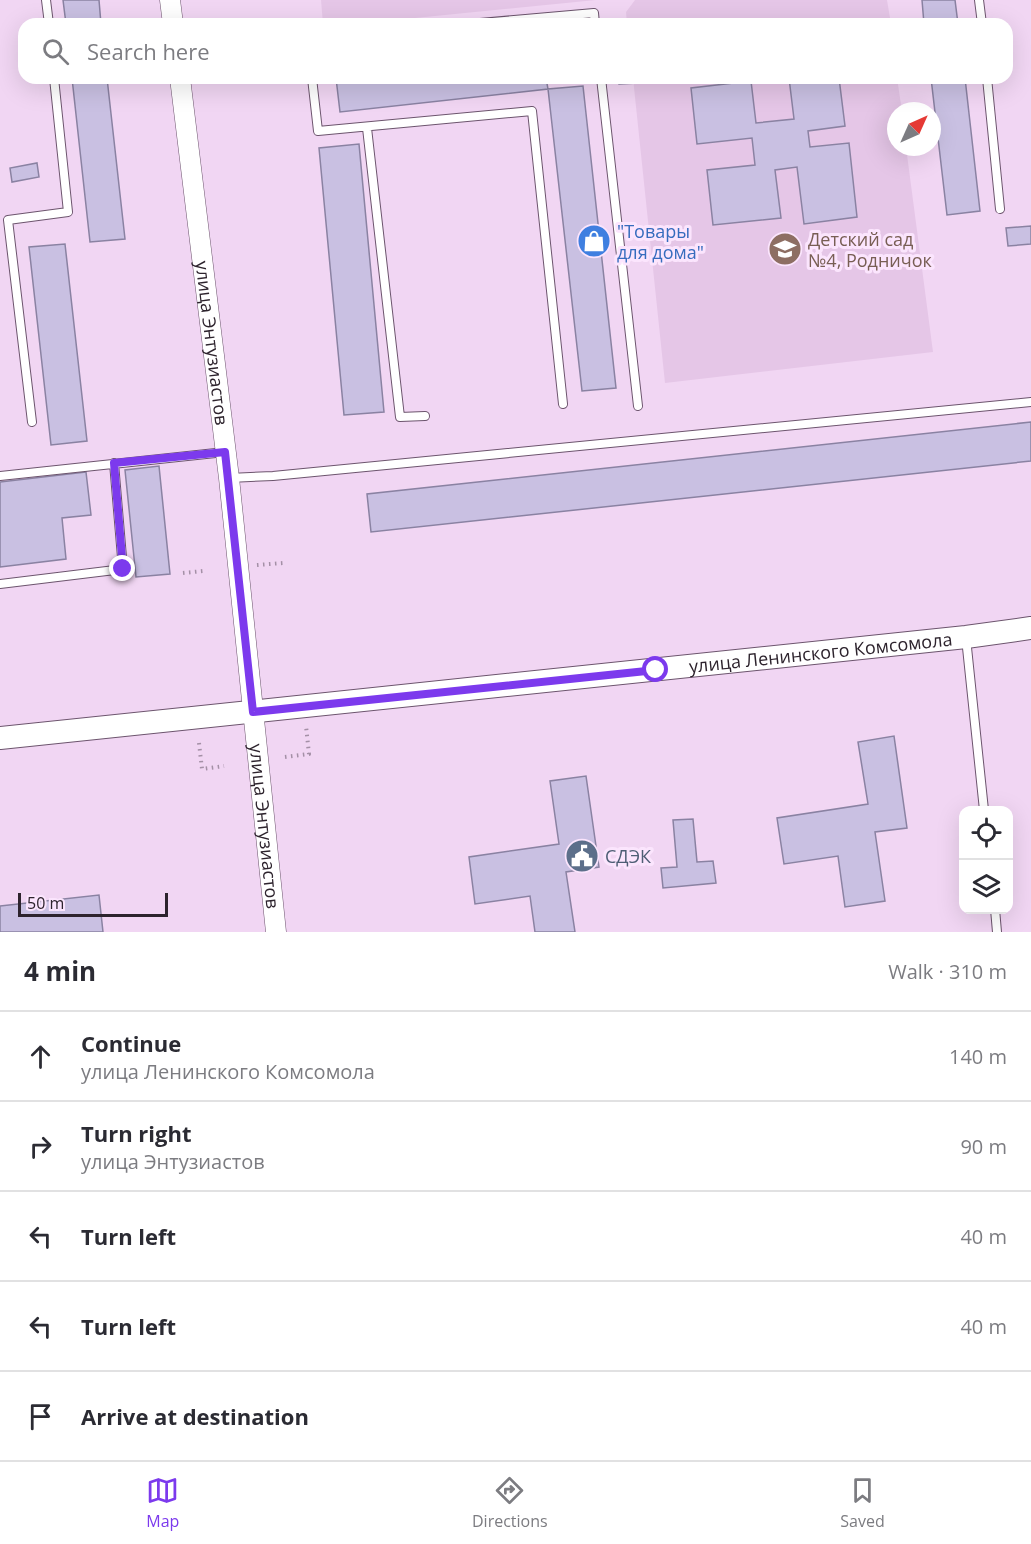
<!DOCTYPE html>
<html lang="en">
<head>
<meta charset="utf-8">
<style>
	:root { --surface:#fff; --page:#f2f2f3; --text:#2b2b33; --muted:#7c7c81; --line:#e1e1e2; --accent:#7c3aed }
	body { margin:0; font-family:"Open Sans",sans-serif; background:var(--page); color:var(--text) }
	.controls { position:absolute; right:18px; bottom:18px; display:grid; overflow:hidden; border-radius:12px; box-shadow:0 6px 24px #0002 }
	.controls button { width:54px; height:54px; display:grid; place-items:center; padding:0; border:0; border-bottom:2px solid var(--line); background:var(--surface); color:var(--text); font:30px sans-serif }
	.compass { position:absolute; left:887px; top:102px; width:54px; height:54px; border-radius:50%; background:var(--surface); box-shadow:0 6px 24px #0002; rotate:45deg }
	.scale { position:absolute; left:18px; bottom:15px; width:150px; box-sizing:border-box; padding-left:6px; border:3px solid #2d232d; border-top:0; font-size:16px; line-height:21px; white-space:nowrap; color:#2d232d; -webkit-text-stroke:4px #fbe5fd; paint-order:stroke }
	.stop { position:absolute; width:18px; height:18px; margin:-14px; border:4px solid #7c3aed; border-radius:50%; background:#fff }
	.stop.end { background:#7c3aed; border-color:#fff; box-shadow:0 2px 6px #0008 }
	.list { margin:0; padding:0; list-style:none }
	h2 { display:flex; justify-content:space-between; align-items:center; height:78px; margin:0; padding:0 24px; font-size:26px }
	h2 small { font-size:20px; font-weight:400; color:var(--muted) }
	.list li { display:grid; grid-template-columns:39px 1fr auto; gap:18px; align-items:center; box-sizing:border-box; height:90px; padding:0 24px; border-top:2px solid var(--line) }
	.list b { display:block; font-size:22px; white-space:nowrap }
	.list p { margin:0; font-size:20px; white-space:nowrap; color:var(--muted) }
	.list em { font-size:20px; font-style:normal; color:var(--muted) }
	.icon { flex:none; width:33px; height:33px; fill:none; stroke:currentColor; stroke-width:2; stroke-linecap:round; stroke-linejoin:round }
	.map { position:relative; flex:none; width:1031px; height:932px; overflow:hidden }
	.search { position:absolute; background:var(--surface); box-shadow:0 6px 24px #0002; left:18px; right:18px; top:18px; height:66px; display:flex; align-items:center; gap:15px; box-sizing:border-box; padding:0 21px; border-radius:18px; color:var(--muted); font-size:22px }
	.sheet { height:528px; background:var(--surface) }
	nav { display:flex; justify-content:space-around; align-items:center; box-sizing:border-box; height:84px; border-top:2px solid var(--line); background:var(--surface); font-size:16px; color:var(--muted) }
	nav a { display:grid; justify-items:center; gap:3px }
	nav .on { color:var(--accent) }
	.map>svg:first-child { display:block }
	.built { fill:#e5c6e7 }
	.building { fill:#c9c0e2; stroke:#8a82a2; stroke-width:1.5 }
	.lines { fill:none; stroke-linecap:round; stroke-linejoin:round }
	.service-casing { stroke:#6c546d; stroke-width:10 }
	.tertiary-casing { stroke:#6c546d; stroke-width:21 }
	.secondary-casing { stroke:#6c546d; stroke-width:24 }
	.path { stroke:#a490a6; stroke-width:4; stroke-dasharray:1.5 4.5; stroke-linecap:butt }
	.service { stroke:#fff; stroke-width:8 }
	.tertiary { stroke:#fff; stroke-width:20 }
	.secondary { stroke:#fff; stroke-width:22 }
	.route { stroke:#7c3aed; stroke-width:8 }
	.labels { text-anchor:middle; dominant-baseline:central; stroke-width:6; stroke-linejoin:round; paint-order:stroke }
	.shop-label { font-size:18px; fill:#366cbe; stroke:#fbe5fd; text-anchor:start }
	.education-label { font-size:18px; fill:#785e54; stroke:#fbe5fd; text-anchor:start }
	.street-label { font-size:18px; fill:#2d232d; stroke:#fbe5fd }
	.service-label { font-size:18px; fill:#4e5e75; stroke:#fbe5fd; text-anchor:start }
</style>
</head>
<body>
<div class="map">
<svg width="1031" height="932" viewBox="0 0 1031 932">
	<rect width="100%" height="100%" fill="#f1d6f3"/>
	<path class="built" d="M321,0H596L355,24H323Z
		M635,0H887L891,24H627L626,12Z
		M633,78H897L902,111H896V147H906L933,352L665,383Z"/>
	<path class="building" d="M63,0H99L101,24H66Z
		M922,0H955L958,24H924Z
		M72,78H107L125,239L90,242Z
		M336,78H546L548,89L340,112Z
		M618,78H638V83L619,84Z
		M789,78H839L845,126L808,131L810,147L849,143L857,217L804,224L797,167L775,170L781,218L713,225L707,170L755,165L752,138L697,144L691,88L751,81L756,123L794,119Z
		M931,78H965L980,211L947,215Z
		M583,86L616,388L582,391L548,89Z
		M359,144L384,412L344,415L319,148Z
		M37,163L39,177L12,182L10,168Z
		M1031,226V244L1008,246L1006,228Z
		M65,244L87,441L51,445L29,247Z
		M1031,422V461L371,532L367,494Z
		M159,466L170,574L136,577L125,470Z
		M86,472L91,515L62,518L66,559L0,567V482Z
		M894,736L907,828L875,832L885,901L845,907L838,856L784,864L777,818L868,804L858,742Z
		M586,776L599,867L566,872L575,932H535L530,896L475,904L469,857L559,844L550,781Z
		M693,819L697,862L713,861L716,883L663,888L661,868L677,867L673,820Z
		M99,895L103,932H0V906Z"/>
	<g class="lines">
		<defs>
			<path id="service" d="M46,0L49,24
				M979,0L982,24
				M469,24L594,13L595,24
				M312,78L318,131L532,111L563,404
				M601,78L638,406
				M987,78L1000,209
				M367,128L400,417L425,416
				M32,422L8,220L68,212L54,78
				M0,476L225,452
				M229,478L273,476L1031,402
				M0,584L123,569L114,463
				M966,638L984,810
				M995,909L997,932"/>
			<g id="tertiary">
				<path d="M170,0L173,24"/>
				<path id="s1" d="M180,78L229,478L276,932"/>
			</g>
			<g id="secondary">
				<path id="s2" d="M0,738L966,637L1031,628"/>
			</g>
		</defs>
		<use href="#service" class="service-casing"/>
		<use href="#tertiary" class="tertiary-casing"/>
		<use href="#secondary" class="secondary-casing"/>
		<path class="path" d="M257,565L283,563
			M183,573L203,571
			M199,743L202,769L224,766
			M285,757L309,754L306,726"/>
		<use href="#service" class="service"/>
		<use href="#tertiary" class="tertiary"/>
		<use href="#secondary" class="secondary"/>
	</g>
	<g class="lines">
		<path class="route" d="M123,569L114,463L225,452L253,712L656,670"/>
	</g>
	<defs>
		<symbol id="shop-disc" viewBox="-11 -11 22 22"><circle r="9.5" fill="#3f7fe0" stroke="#fbe5fd"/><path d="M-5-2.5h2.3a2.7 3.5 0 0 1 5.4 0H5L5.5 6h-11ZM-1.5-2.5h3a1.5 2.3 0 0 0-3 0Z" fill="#fff"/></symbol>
		<symbol id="school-disc" viewBox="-11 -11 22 22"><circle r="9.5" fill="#8d6e63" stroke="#fbe5fd"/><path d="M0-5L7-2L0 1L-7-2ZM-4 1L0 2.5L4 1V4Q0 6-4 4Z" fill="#fff"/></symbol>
		<symbol id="civic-disc" viewBox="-11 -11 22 22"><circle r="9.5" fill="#5c6f8a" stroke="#fbe5fd"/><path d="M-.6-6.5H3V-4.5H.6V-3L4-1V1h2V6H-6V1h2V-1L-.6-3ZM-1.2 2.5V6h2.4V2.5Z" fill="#fff"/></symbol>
	</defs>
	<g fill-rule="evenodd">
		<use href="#shop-disc" x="575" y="222" width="38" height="38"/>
		<use href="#school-disc" x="766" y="230" width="38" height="38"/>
		<use href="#civic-disc" x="563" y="837" width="38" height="38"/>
	</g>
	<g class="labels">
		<g class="shop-label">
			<text x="617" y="231">"Товары<tspan x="617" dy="21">для дома"</tspan></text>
		</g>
		<g class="education-label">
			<text x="808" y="239">Детский сад<tspan x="808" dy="21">№4, Родничок</tspan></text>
		</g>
		<g class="street-label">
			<text stroke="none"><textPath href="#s1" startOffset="267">улица Энтузиастов</textPath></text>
			<text stroke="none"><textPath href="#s2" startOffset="825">улица Ленинского Комсомола</textPath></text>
			<text stroke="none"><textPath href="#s1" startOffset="753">улица Энтузиастов</textPath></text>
		</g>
		<g class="service-label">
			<text x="605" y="856">СДЭК</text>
		</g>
	</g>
</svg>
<div class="controls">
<button><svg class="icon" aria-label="locate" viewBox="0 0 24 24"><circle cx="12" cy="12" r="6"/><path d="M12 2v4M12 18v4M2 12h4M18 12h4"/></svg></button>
<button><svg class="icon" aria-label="layers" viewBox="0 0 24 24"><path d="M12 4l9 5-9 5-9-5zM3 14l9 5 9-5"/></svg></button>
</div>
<svg class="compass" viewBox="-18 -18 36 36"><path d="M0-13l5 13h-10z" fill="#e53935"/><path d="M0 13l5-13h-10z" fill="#7c7c81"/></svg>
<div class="scale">50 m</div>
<div class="stop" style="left:656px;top:670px"></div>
<div class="stop end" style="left:123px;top:569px"></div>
<div class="search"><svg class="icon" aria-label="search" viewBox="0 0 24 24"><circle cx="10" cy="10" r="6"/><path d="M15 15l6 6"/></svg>Search here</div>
</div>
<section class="sheet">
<h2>4 min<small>Walk · 310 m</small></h2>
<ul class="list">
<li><svg class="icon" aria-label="ahead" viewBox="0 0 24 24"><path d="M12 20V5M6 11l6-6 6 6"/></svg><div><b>Continue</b><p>улица Ленинского Комсомола</p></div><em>140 m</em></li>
<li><svg class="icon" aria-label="right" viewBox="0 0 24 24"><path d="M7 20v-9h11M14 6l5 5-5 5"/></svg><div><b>Turn right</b><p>улица Энтузиастов</p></div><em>90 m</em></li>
<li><svg class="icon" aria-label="left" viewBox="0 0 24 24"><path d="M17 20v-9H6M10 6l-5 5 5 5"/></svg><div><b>Turn left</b></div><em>40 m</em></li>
<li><svg class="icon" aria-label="left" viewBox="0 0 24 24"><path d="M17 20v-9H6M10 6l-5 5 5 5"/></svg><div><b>Turn left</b></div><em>40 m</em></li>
<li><svg class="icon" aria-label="arrive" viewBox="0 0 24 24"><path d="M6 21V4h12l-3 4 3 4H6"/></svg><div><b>Arrive at destination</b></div></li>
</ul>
</section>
<nav>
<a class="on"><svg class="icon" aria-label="map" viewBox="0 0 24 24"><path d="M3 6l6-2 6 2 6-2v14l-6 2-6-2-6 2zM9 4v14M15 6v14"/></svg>Map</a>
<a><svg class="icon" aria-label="directions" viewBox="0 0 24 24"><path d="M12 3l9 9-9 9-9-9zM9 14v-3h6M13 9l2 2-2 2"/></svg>Directions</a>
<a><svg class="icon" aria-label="saved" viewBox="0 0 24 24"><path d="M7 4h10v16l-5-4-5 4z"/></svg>Saved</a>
</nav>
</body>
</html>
